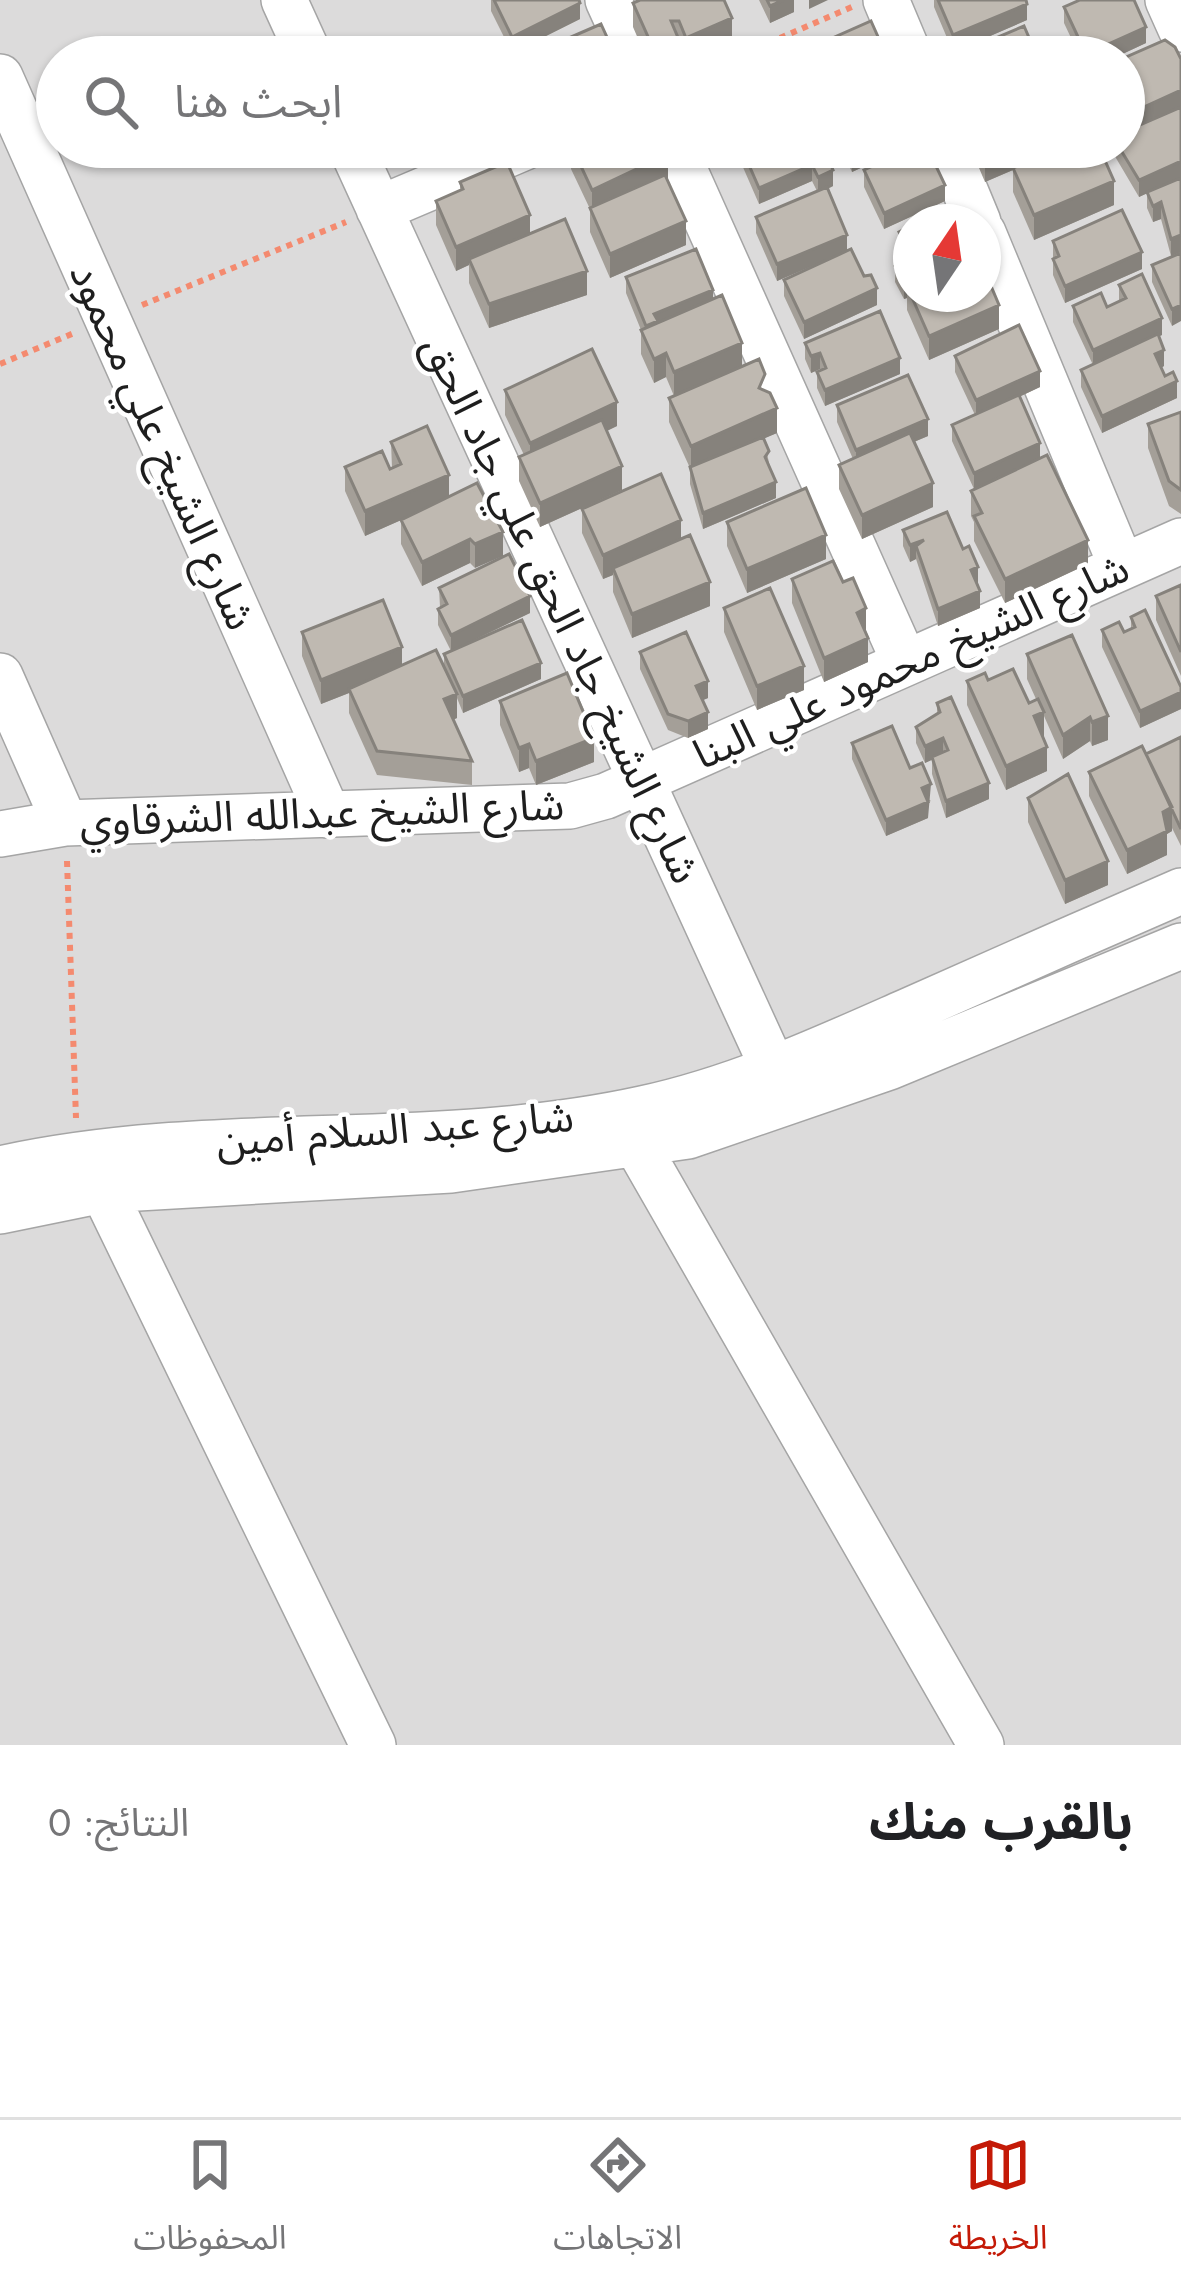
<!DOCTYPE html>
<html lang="ar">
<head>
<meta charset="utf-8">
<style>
	:root { --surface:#fff; --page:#f6f6f6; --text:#202124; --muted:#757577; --line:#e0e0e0; --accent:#c41a07 }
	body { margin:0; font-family:Jost,"Noto Sans Arabic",sans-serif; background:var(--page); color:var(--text); direction:rtl }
	.compass { position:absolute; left:893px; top:204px; width:108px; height:108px; border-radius:50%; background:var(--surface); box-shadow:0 3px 9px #0004; rotate:13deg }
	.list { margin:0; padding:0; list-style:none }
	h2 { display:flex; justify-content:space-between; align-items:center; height:156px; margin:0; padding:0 48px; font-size:51px }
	h2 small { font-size:39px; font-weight:400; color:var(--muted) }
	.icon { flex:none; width:66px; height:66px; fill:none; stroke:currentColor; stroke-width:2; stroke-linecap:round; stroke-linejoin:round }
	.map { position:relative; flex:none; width:1181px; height:1745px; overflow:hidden; direction:ltr }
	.search { position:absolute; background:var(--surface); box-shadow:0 3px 9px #0004; left:36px; right:36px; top:36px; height:132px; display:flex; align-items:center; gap:30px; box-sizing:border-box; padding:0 42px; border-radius:66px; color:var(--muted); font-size:45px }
	.sheet { height:372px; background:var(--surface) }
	nav { display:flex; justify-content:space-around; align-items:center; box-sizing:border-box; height:168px; border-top:3px solid var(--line); background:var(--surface); font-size:33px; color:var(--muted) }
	nav a { display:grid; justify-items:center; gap:6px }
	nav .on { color:var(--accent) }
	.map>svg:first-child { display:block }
	.residential { fill:#dcdbdb; fill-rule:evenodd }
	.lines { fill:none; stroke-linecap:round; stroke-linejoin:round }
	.minor-casing { stroke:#a5a5a5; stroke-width:48 }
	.path { stroke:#f48a6f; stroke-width:6; stroke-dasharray:6 6; stroke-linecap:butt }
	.minor { stroke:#fff; stroke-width:45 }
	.wall { fill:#a49f98 }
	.shaded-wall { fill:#86827c }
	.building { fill:#bfb9b1; stroke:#86827c; stroke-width:3 }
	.labels { text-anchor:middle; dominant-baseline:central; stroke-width:9; stroke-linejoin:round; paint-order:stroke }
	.street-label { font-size:42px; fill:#1e1e1e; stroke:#fff }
</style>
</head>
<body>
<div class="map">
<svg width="1181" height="1745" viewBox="0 0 1181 1745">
	<rect width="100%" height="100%" fill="#efece4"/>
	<path class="residential" d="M0,0H1181V1745H0ZM57,57H1124V147H57ZM911,222H983V294H911Z"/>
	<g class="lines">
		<defs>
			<path id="minor" d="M284,0L310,57
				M608,0L634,57
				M886,0L910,57
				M1168,0L1181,29
				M0,77L328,815
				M351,147L774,1070
				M674,147L905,663
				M947,147L978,222
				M379,209L525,147
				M983,233L1122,567
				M0,676L65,823
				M0,834L65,823L570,806L606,796L1181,541
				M638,1147L981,1745
				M0,1169C212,1122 431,1155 642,1109C735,1089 820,1050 906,1012C998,971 1089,931 1181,891
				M103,1190L373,1745
				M0,1211L103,1190L451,1170L688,1136L889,1067L1181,946"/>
		</defs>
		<use href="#minor" class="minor-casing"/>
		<path class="path" d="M736,57L854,6
			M142,305L346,222
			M0,364L74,333
			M67,861L76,1118"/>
		<use href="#minor" class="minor"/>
	</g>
	<path class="wall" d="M491,0H579L580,19L512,53L491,11Z
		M759,0H794V12L770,23Z
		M934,0H1026L1027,20L953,52L934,7Z
		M633,3L732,43L698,57H684L679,45V57H646L633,27Z
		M1064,7L1146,43L1116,57H1080L1064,23Z
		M1181,59V252L1171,256L1161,219L1153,222L1147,208V193L1139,197L1113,153V147H1119Z
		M571,147L668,178L667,179L686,245L610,278L590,232V209L571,169Z
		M823,147L833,186L828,189L847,250L877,305L804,339L784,296V280L831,258L777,281L756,233V217L817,191L812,181L759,204L742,165V149Z
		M840,147H906L852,172Z
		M970,147H1024L1021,148L1022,164L1036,158L1031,147H1054V151L1114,205L1034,240L1013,192V170L985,182Z
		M864,170L945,201L884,229L864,187Z
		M460,182L530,233L587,295L489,328L469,283V265L456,271L436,225V201L460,191Z
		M899,232L999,329L929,360L907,310V298L904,299L895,282L896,251L899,250Z
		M1053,241L1142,269L1065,303L1053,275Z
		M1181,253L1172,326L1152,282V265Z
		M626,277L713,299L742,366L765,391L777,433L764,438L776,498L703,529L690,484V468L669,422V398L674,396L666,377L654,383L641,354V330L626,293Z
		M1119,285L1162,335L1159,336L1164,366L1161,368L1177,398L1102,433L1081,387V370L1093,365L1073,322V306L1107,307L1119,301Z
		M805,343L900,374L825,406L817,388V372L820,371V369L811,373L805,359Z
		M955,356L1040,387L1019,397L1040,459L1088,564L1005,603L974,541V522L971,516V491L1017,470L974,489L952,441V425L975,415L955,372Z
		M505,390L617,426L607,431L622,490L540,527L519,481V457L524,455L505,415Z
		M837,405L928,436L914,442L933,507L862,539L839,489V465L853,459L837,422Z
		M1181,412V514L1169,506L1148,448V424Z
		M391,442L449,496L477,483L475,568L470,563L422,586L401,544V520L365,536L345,491V467L392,468Z
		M582,509L681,539L710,606L632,638L613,592V575L603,579L582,533Z
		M727,522L826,559L747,593L727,546Z
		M903,530L978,583L980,608L938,626L916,559L910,562L903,546Z
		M792,579L868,662L824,682L792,603Z
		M1181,585V676L1156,620V596Z
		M439,588L530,613L456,649L541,679L463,713L457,698V718L454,719L472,761V785L377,775L349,713V693L321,704L302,656V632L402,665L444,667V654L451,651L438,625V609L440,607Z
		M724,608L804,690L757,710L724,632Z
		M1131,617L1181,687V709L1140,728L1102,647V630L1124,632L1131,629Z
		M1072,635L1108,740L1092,746L1090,741L1063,759L1044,716L1042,736L1047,771L1006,790L967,705V681L988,680L1029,703L1036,699L1027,679V654Z
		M640,652L708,698L703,700L708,729L688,738L668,730L640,669Z
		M500,701L594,762L536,785L529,768L519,772L500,725Z
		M937,703L989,799L946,818L932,774V759L925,763L916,743V727L937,714Z
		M1181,737V846L1172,828V831L1167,834V855L1127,874L1089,796V772L1146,754Z
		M852,743L931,801L928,802V818L886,836L852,759Z
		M1028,798L1108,885L1065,904L1028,822Z"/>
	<path class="shaded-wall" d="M784,0H794V12L770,23V6Z
		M809,0H828L809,9Z
		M580,3V19L512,53V37Z
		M1027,4V20L953,52V35Z
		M732,18V43L698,57H686V38Z
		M1146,27V43L1116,57H1086V54Z
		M679,40V57H654V50Z
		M1181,90V107L1124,133V116Z
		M871,147H906L852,172V156Z
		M1037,147H1054V152L1037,160Z
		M1022,150V166L985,182V166Z
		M668,154V178L592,214V190Z
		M1181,161V178L1139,197V180Z
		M812,165V181L759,204V188Z
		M833,170V186L818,193V177Z
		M1114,181V205L1034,240V215Z
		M945,185V201L884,229V213Z
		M1161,202V219L1153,222V206Z
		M530,215V239L469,259V265L456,271V247Z
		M686,221V245L610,278V254Z
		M847,235V251L777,281V264Z
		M1181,235V252L1171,256V239Z
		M1142,252V269L1065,303V286Z
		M587,271V295L489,328V304Z
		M911,280V294L907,286V298L904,299V283Z
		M877,288V305L804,339V322Z
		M713,290V307L646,342V326L654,314Z
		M999,305V329L929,360V336Z
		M1181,305V321L1172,326V309Z
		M1162,318V335L1093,366V350Z
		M742,343V367L674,396V372Z
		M1164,350V366L1155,371V354Z
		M666,353V377L654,383V359Z
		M820,353V369L811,373V356Z
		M900,358V374L825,406V390Z
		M1040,371V387L976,417V400Z
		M1177,381V398L1102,433V416Z
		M617,402V426L530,467V443Z
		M777,408V433L691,470V446Z
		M928,419V436L856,466V450Z
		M1040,443V459L974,489V473Z
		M622,466V490L540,527V503Z
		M449,475V499L365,536V511Z
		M776,482V498L703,529V513Z
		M933,483V507L862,539V515Z
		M681,520V544L613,568V575L603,579V555Z
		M503,532V556L475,568V544Z
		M826,535V559L747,593V569Z
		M470,539V563L422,586V562Z
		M924,540L916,546V559L910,562V545Z
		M1088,540V564L1005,603V579Z
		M978,567V583L971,587V570Z
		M710,582V606L632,638V614Z
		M980,591V608L938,626V609Z
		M530,596V613L451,651V635Z
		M866,608V632L857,613Z
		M868,638V662L824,682V658Z
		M402,647V671L349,689V693L321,704V680Z
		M541,663V679L463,713V696Z
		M804,666V690L757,710V686Z
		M708,681V698L696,703V686Z
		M1181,692V709L1140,728V711Z
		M457,694V718L444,724V699Z
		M708,712V729L688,738V721Z
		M1044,712V736L1034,740V716Z
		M1108,716V740L1092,746V722Z
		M1090,717V741L1063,759V735Z
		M594,738V762L536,785V761Z
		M943,738V755L925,763V746Z
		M529,744V768L519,772V748Z
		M1047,747V771L1006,790V766Z
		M989,783V799L946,818V801Z
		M931,784L928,818L886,836V820L922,788Z
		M1172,807V831L1167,834V855L1127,874V850L1163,812Z
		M1108,861V885L1065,904V880Z"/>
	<path class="building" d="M494,0H579L580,3L512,37Z
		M640,0H724L732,18L686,38L679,21H671L679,40L654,50L633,3Z
		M767,0H784L770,6Z
		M938,0H1026L1027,4L953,35Z
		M1080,0H1134L1146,27L1086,54L1064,7Z
		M871,21L887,57H805L803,51Z
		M601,24L616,57H525Z
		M1024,26L1037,56L1045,52L1047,57H954L953,56Z
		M1165,40L1175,47L1181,59V90L1124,116V58Z
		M1181,107V161L1139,180L1119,147H1124V132Z
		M572,147H665L668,154L592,190Z
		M746,147H823L833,170L818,177L812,165L759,188L742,149Z
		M847,147H871L852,156Z
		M916,147H927L945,185L884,213L864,170Z
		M977,147H1021L1022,150L985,166Z
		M1062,147H1099L1114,181L1034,215L1013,168Z
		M507,162L530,215L456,247L436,201L463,189L460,182Z
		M665,175L686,221L610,254L590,208Z
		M1181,178V235L1171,239L1161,202L1153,206L1147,192Z
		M827,187L847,235L777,264L756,217Z
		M948,207L956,222H919Z
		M1122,210L1142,252L1065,286L1053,259L1059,256L1053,241Z
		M565,219L587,271L489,304L469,259Z
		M911,226V280L904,283L895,266L902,262L896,251L906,246L899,232Z
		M696,249L713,290L654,314L658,321L646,326L626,277Z
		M851,249L864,276L871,275L877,288L804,322L784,280Z
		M1181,253V305L1172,309L1152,265Z
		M983,267L999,305L929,336L907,286L911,285V294H983Z
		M1142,274L1162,318L1093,350L1073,306L1101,293L1107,307L1126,298L1119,285Z
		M722,295L742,343L674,372L666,353L654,359L641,330Z
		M880,311L900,358L825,390L817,372L826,368L820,353L811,356L805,343Z
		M1019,325L1040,371L976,400L955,356Z
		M1158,334L1164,350L1155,354L1165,376L1173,372L1177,381L1102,416L1081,370Z
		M592,349L617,402L530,443L505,390Z
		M759,359L765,374L759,388L770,393L777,408L691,446L669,398Z
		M908,375L928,419L856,450L837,405Z
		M1019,395L1040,443L974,473L952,425Z
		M1181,412V490L1169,481L1148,424Z
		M602,420L622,466L540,503L519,457Z
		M427,426L449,475L365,511L345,467L382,451L390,469L401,464L391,442Z
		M910,433L933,483L862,515L839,465Z
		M763,437L769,451L765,457L776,482L703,513L690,467Z
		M1047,455L1088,540L1005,579L974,516L982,513L971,491Z
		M661,474L681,520L603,555L582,509Z
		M477,483L503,532L475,544L470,539L422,562L401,520Z
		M806,488L826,535L747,569L727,522Z
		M947,512L963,549L969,546L978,567L971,570L980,591L938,609L916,546L924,540L910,545L903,530Z
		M690,535L710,582L632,614L613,568Z
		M509,554L530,596L451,635L438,609L447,604L439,588Z
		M833,561L843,582L853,578L866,608L857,613L868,638L824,658L792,579Z
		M1181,585V652L1156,596Z
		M770,588L804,666L757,686L724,608Z
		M383,600L402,647L321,680L302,632Z
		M1145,610L1181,687V692L1140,711L1102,630L1119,622L1124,632L1135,627L1131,617Z
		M522,620L541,663L463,696L444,654Z
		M686,632L708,681L696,686L708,712L688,721L668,714L640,652Z
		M1072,635L1108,716L1092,722L1090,717L1063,735L1027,654Z
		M436,650L457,694L444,699L472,761L377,751L349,689Z
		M1013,669L1029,703L1038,699L1044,712L1034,716L1047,747L1006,766L967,681L985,673L988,680Z
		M567,673L594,738L536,761L529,744L519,748L500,701Z
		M951,697L989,783L946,801L932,757L948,750L943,738L925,746L916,727L940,712L937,703Z
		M892,726L910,768L922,763L931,784L922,788L928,802L886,820L852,743Z
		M1181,737V829L1146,754Z
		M1142,746L1172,807L1163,812L1167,831L1127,850L1089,772Z
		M1068,774L1108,861L1065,880L1028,798Z"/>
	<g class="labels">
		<g class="street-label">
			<text transform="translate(163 446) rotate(66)">شارع الشيخ علي محمود</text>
			<text transform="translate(562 609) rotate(65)">شارع الشيخ جاد الحق علي جاد الحق</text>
			<text transform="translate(911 661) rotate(-24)">شارع الشيخ محمود علي البنا</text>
			<text transform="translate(322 813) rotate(-2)">شارع الشيخ عبدالله الشرقاوي</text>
			<text transform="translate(395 1129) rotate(-4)">شارع عبد السلام أمين</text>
		</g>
	</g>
</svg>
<svg class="compass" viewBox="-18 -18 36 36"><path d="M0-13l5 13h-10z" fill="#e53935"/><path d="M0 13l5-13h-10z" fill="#757577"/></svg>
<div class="search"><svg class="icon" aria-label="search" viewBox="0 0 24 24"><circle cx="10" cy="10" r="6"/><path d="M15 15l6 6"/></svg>ابحث هنا</div>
</div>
<section class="sheet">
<h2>بالقرب منك<small>النتائج: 0</small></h2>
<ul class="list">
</ul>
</section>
<nav>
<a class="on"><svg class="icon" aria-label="map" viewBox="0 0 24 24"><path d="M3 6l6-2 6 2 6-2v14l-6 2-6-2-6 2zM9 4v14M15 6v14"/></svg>الخريطة</a>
<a><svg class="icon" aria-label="directions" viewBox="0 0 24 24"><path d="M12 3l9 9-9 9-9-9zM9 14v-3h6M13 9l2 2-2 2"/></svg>الاتجاهات</a>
<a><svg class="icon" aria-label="saved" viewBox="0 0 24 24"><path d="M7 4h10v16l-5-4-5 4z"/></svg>المحفوظات</a>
</nav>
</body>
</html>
